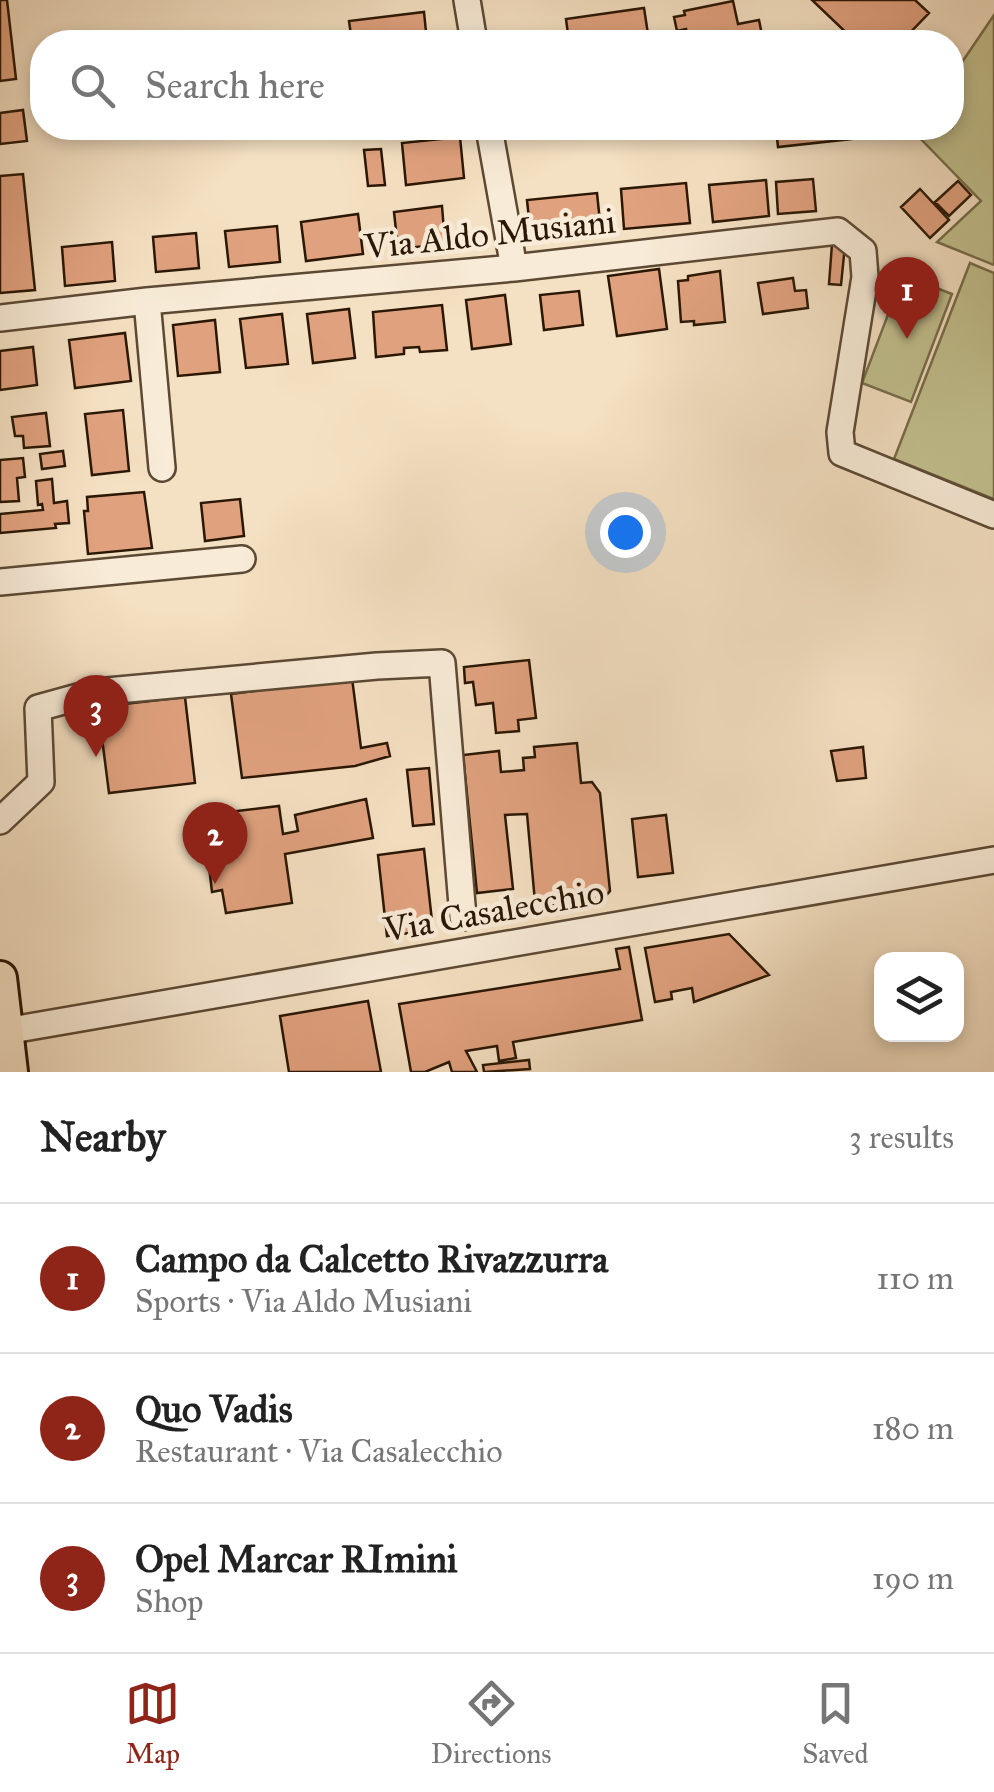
<!DOCTYPE html>
<html lang="en">
<head>
<meta charset="utf-8">
<style>
	:root { --surface:#fff; --page:#f2f2f2; --text:#222; --muted:#767676; --line:#e0e0e0; --accent:#8f2418 }
	body { margin:0; font-family:"IM FELL Great Primer",serif; background:var(--page); color:var(--text) }
	.controls { position:absolute; right:30px; bottom:30px; display:grid; overflow:hidden; border-radius:20px; box-shadow:0 5px 15px #0003 }
	.controls button { width:90px; height:90px; display:grid; place-items:center; padding:0; border:0; border-bottom:2px solid var(--line); background:var(--surface); color:var(--text); font:50px sans-serif }
	.you { position:absolute; left:625px; top:532px; width:35px; height:35px; margin:-25px; border:8px solid #fff; border-radius:50%; background:#1a73e8; box-shadow:0 0 0 15px #1a73e833 }
	.badge { display:grid; place-items:center; width:65px; height:65px; border-radius:50%; background:var(--accent); color:#fff; font-size:32px; font-weight:700 }
	.pin { position:absolute; translate:-50% -82px; filter:drop-shadow(0 2px 5px #0008) }
	.pin::after { content:''; position:absolute; top:52px; width:35px; height:30px; background:inherit; clip-path:polygon(0 0,100% 0,50% 100%) }
	.list { margin:0; padding:0; list-style:none }
	h2 { display:flex; justify-content:space-between; align-items:center; height:130px; margin:0; padding:0 40px; font-size:42px }
	h2 small { font-size:32px; font-weight:400; color:var(--muted) }
	.list li { display:grid; grid-template-columns:65px 1fr auto; gap:30px; align-items:center; box-sizing:border-box; height:150px; padding:0 40px; border-top:2px solid var(--line) }
	.list b { display:block; font-size:38px; white-space:nowrap }
	.list p { margin:0; font-size:32px; white-space:nowrap; color:var(--muted) }
	.list em { font-size:32px; font-style:normal; color:var(--muted) }
	.icon { flex:none; width:55px; height:55px; fill:none; stroke:currentColor; stroke-width:2; stroke-linecap:round; stroke-linejoin:round }
	.map { position:relative; flex:none; width:994px; height:1072px; overflow:hidden }
	.search { position:absolute; background:var(--surface); box-shadow:0 5px 15px #0003; left:30px; right:30px; top:30px; height:110px; display:flex; align-items:center; gap:25px; box-sizing:border-box; padding:0 35px; border-radius:40px; color:var(--muted); font-size:38px }
	.sheet { height:580px; background:var(--surface) }
	nav { display:flex; justify-content:space-around; align-items:center; box-sizing:border-box; height:140px; border-top:2px solid var(--line); background:var(--surface); font-size:28px; color:var(--muted) }
	nav a { display:grid; justify-items:center; gap:5px }
	nav .on { color:var(--accent) }
	.map>svg:first-child { display:block }
	.green { fill:#c2c08e; stroke:#766c49; stroke-width:2.5 }
	.building { fill:#e0a17e; stroke:#2a1704; stroke-width:2.5 }
	.lines { fill:none; stroke-linecap:round; stroke-linejoin:round }
	.minor-casing { stroke:#5c4934; stroke-width:30 }
	.major-casing { stroke:#2a1704; stroke-width:38 }
	.minor { stroke:#f8ebd7; stroke-width:25 }
	.major { stroke:#f4e0c2; stroke-width:32 }
	.labels { text-anchor:middle; dominant-baseline:central; stroke-width:9; stroke-linejoin:round; paint-order:stroke }
	.street-label { font-size:35px; fill:#2a1704; stroke:#f8ebd7 }
</style>
</head>
<body>
<div class="map">
<svg width="994" height="1072" viewBox="0 0 994 1072">
	<rect width="100%" height="100%" fill="#f4e0c2"/>
	<filter id="stains"><feTurbulence type="fractalNoise" baseFrequency=".002" numOctaves="4"/><feColorMatrix values="0 0 0 0 .2 0 0 0 0 .09 0 0 0 0 .02 0 0 0 .5 -.17"/></filter>
	<radialGradient id="worn" r=".72"><stop offset=".6" stop-color="#630" stop-opacity="0"/><stop offset="1" stop-color="#630" stop-opacity=".3"/></radialGradient>
	<path class="green" d="M994,15V265L937,242L981,201L914,132L917,128H952V77Z
		M970,263L994,273V499L894,459Z
		M903,275L952,294L911,402L862,383Z"/>
	<path class="building" d="M0,0H7L16,79L0,81Z
		M812,0H915L929,13L901,42H856Z
		M733,1L738,24L759,20L763,40L768,42H689L686,29L677,31L674,17L685,15L684,11Z
		M644,8L648,34L634,36L635,42H569L566,19Z
		M424,12L427,42H352L349,21Z
		M23,110L27,141L0,144V113Z
		M776,128H852L851,139L778,147Z
		M460,137L464,178L406,185L402,143Z
		M381,149L385,185L368,186L364,150Z
		M23,174L35,290L0,293V176Z
		M813,179L816,211L778,214L776,182Z
		M766,180L769,216L713,222L709,185Z
		M958,181L971,195L949,216L935,202Z
		M686,183L690,223L624,229L621,189Z
		M920,189L949,220L930,238L901,207Z
		M597,193L601,232L531,239L527,200Z
		M442,206L445,244L398,249L394,212Z
		M358,214L363,254L306,261L301,222Z
		M277,226L280,262L229,267L225,231Z
		M196,233L199,268L156,272L153,237Z
		M112,242L115,281L65,286L62,247Z
		M832,244L845,245L841,285L829,284Z
		M659,269L667,329L617,336L608,276Z
		M720,271L725,322L694,325V321L681,322L678,281L688,280V276Z
		M793,278L795,291L806,290L808,308L763,314L758,283Z
		M579,291L583,325L544,330L540,295Z
		M505,295L511,344L472,349L466,300Z
		M442,305L447,350L420,352L419,347L404,348V354L376,357L373,312Z
		M349,309L355,358L313,363L307,314Z
		M282,314L288,364L246,368L240,319Z
		M215,320L220,372L178,376L173,325Z
		M125,333L131,381L75,388L69,340Z
		M33,347L37,385L0,390V351Z
		M123,410L129,471L92,475L85,414Z
		M46,413L50,446L24,448L23,436H15L12,417Z
		M63,451L65,466L42,469L40,454Z
		M23,458L25,477L17,478L19,501L0,502V460Z
		M52,479L54,503L67,501L69,523L55,524L56,528L0,533V514L43,510L42,504L38,505L36,481Z
		M144,492L152,548L88,554L84,511H88L87,497Z
		M240,499L244,536L205,541L201,503Z
		M529,660L536,718L518,720L519,731L496,733L493,703L476,705L473,682L465,683L464,667Z
		M352,678L361,748L387,743L390,756L355,766L242,778L231,694Z
		M185,697L195,783L109,793L98,707Z
		M577,743L581,783L592,782L600,793L610,891L600,902L558,906L535,902L527,814L505,815L513,889L477,893L463,755L499,751L501,772L524,770L523,758L535,757L534,747Z
		M863,747L866,778L837,781L831,751Z
		M429,768L434,824L413,826L407,770Z
		M366,799L373,838L285,854L292,903L226,913L222,890L212,892L203,815L279,806L283,834L298,831L295,815Z
		M666,815L673,873L638,877L632,819Z
		M424,849L433,930L387,936L378,855Z
		M729,934L769,975L694,1002L692,988L671,992L672,999L655,1002L645,948Z
		M629,947L642,1020L513,1042L516,1058L499,1061L497,1046L466,1051L477,1072H452L449,1062L425,1072H411L399,1004L620,969L616,949Z
		M368,1001L381,1072H289L280,1016Z
		M529,1060L530,1069L484,1072L483,1065Z"/>
	<g class="lines">
		<defs>
			<path id="minor" d="M467,0L474,42
				M489,128L514,268
				M147,301L162,468
				M0,318L147,301L514,268L838,231L863,251L865,277L840,432L842,453L994,515
				M0,582L242,559
				M0,821L41,782L38,708L96,692L377,666L442,663L463,917
				M6,1031L994,860"/>
			<path id="major" d="M0,978L11,1072"/>
		</defs>
		<use href="#minor" class="minor-casing"/>
		<use href="#major" class="major-casing"/>
		<use href="#minor" class="minor"/>
		<use href="#major" class="major"/>
	</g>
	<g class="labels">
		<g class="street-label">
			<text transform="translate(490 234) rotate(-6)">Via Aldo Musiani</text>
			<text transform="translate(494 911) rotate(-10)">Via Casalecchio</text>
		</g>
	</g>
	<rect width="100%" height="100%" filter="url(#stains)"/>
	<rect width="100%" height="100%" fill="url(#worn)"/>
</svg>
<div class="controls">
<button><svg class="icon" aria-label="layers" viewBox="0 0 24 24"><path d="M12 4l9 5-9 5-9-5zM3 14l9 5 9-5"/></svg></button>
</div>
<div class="you"></div>
<div class="pin badge" style="left:907px;top:339px">1</div>
<div class="pin badge" style="left:215px;top:884px">2</div>
<div class="pin badge" style="left:96px;top:757px">3</div>
<div class="search"><svg class="icon" aria-label="search" viewBox="0 0 24 24"><circle cx="10" cy="10" r="6"/><path d="M15 15l6 6"/></svg>Search here</div>
</div>
<section class="sheet">
<h2>Nearby<small>3 results</small></h2>
<ul class="list">
<li><span class="badge">1</span><div><b>Campo da Calcetto Rivazzurra</b><p>Sports · Via Aldo Musiani</p></div><em>110 m</em></li>
<li><span class="badge">2</span><div><b>Quo Vadis</b><p>Restaurant · Via Casalecchio</p></div><em>180 m</em></li>
<li><span class="badge">3</span><div><b>Opel Marcar RImini</b><p>Shop</p></div><em>190 m</em></li>
</ul>
</section>
<nav>
<a class="on"><svg class="icon" aria-label="map" viewBox="0 0 24 24"><path d="M3 6l6-2 6 2 6-2v14l-6 2-6-2-6 2zM9 4v14M15 6v14"/></svg>Map</a>
<a><svg class="icon" aria-label="directions" viewBox="0 0 24 24"><path d="M12 3l9 9-9 9-9-9zM9 14v-3h6M13 9l2 2-2 2"/></svg>Directions</a>
<a><svg class="icon" aria-label="saved" viewBox="0 0 24 24"><path d="M7 4h10v16l-5-4-5 4z"/></svg>Saved</a>
</nav>
</body>
</html>
